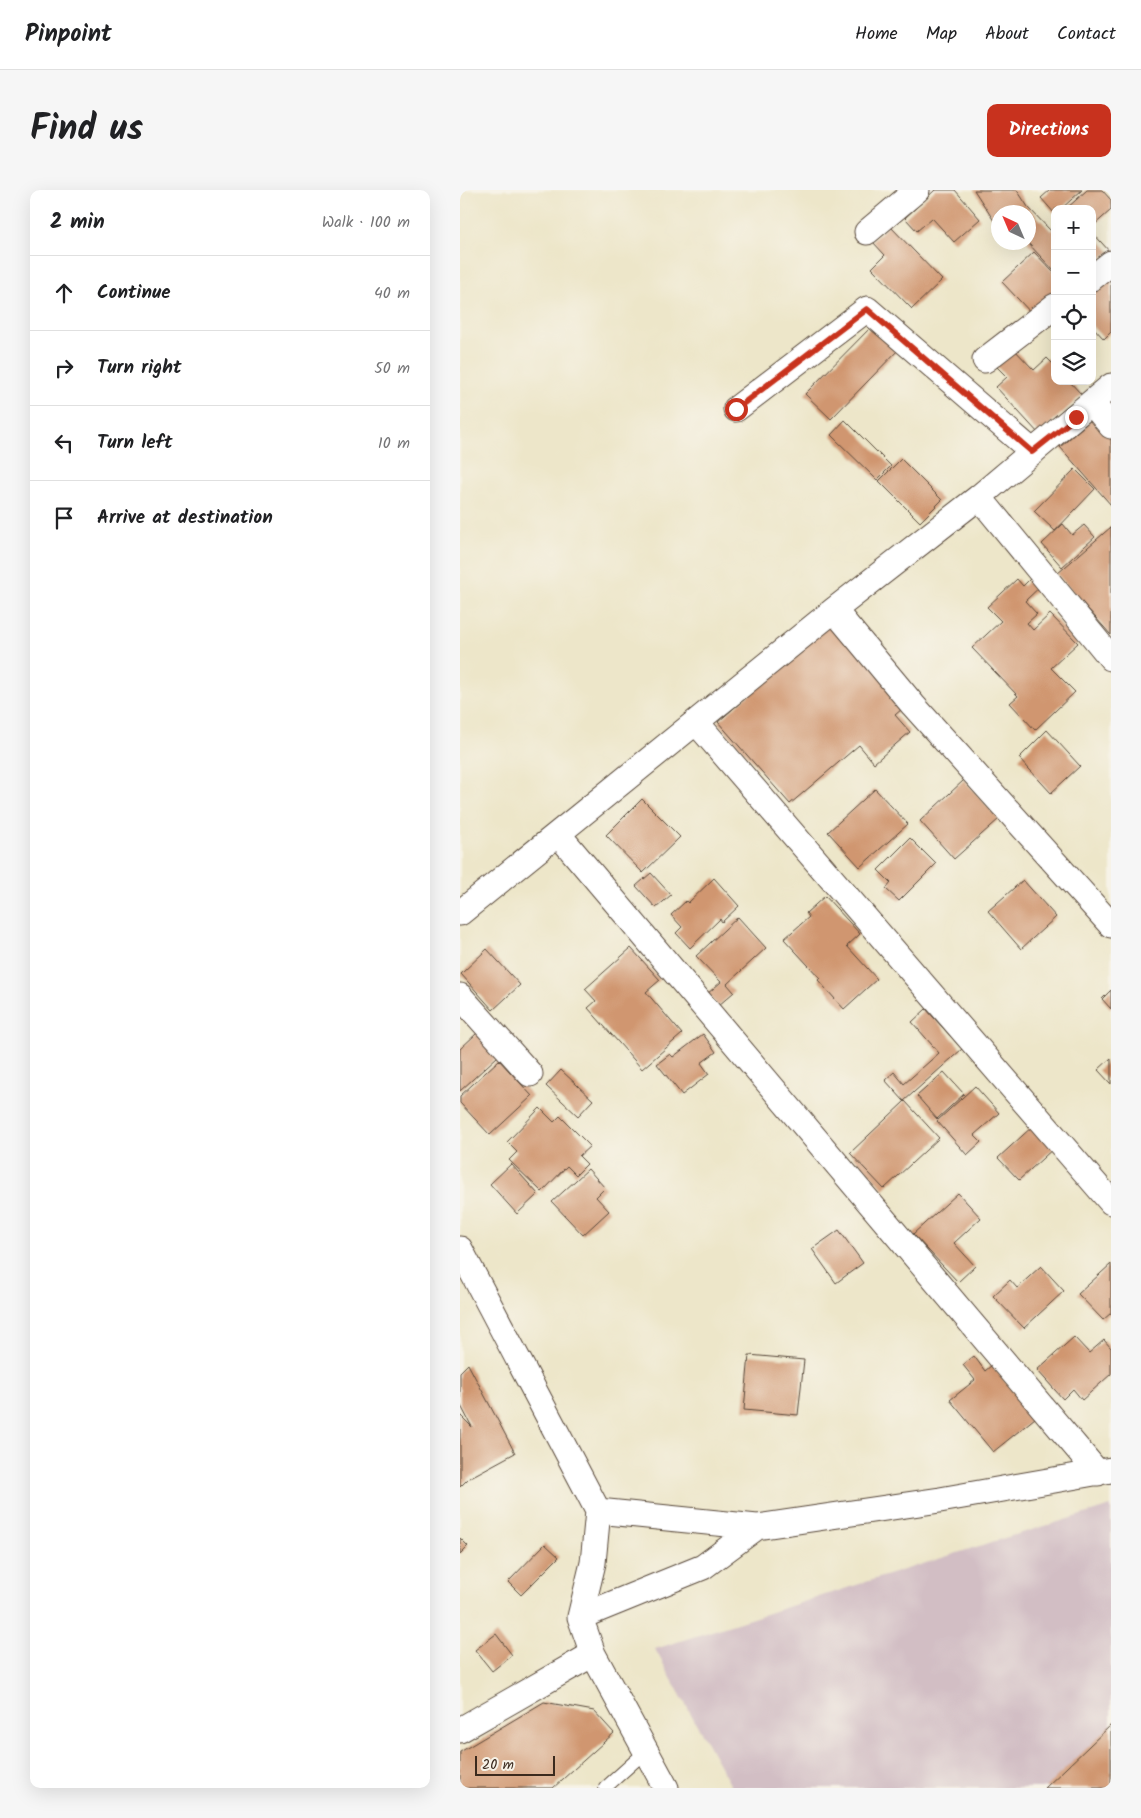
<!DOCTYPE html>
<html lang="en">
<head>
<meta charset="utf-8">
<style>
	:root { --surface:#fff; --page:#f6f6f6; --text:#202124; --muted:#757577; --line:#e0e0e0; --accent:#c8321e }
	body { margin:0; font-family:Kalam,sans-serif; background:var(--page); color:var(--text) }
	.controls { position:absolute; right:15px; top:15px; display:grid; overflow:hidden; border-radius:10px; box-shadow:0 5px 20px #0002 }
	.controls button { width:45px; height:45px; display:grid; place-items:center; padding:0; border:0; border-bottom:1px solid var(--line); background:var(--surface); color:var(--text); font:25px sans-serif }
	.compass { position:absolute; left:531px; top:15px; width:45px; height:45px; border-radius:50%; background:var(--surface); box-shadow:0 5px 20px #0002; rotate:316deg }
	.scale { position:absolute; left:15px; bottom:12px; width:80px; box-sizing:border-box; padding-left:5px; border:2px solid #3b2a1e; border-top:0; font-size:14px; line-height:18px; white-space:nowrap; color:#3b2a1e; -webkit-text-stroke:4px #f7f3e8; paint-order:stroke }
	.stop { position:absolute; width:15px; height:15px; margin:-11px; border:4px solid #c8321e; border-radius:50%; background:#fff }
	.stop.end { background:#c8321e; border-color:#fff; box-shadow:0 1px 5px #0008 }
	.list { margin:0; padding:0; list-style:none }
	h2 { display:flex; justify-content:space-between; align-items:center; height:65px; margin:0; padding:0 20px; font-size:21px }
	h2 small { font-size:16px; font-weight:400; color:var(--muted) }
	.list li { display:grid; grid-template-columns:32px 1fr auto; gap:15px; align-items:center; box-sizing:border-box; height:75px; padding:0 20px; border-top:1px solid var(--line) }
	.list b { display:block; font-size:19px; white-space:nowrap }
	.list em { font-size:16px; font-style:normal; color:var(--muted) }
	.icon { flex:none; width:28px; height:28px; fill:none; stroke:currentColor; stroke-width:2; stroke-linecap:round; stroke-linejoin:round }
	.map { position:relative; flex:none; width:651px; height:1598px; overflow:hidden; border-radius:10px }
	header { display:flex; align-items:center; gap:30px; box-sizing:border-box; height:70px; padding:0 25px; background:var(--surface); border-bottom:1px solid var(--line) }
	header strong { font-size:24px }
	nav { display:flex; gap:28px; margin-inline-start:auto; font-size:18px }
	.intro { display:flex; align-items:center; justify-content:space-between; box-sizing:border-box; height:120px; padding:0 30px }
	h1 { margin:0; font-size:35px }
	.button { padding:12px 22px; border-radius:10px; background:var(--accent); color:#fff; font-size:18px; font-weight:700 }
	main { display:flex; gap:30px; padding:0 30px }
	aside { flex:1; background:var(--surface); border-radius:10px; box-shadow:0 5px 20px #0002 }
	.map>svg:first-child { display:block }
	.industrial { fill:#d2bec4 }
	.building { fill:#d0966f }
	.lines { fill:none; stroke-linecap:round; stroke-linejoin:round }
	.lane-casing { stroke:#564638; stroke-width:14 }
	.street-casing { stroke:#564638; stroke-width:27 }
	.lane { stroke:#fff; stroke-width:12 }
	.street { stroke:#fff; stroke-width:25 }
	.route { stroke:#c8321e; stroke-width:6 }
</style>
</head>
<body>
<header>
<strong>Pinpoint</strong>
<nav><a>Home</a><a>Map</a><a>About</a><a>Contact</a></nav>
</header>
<div class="intro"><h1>Find us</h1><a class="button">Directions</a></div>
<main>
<aside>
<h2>2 min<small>Walk · 100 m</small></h2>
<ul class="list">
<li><svg class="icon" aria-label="ahead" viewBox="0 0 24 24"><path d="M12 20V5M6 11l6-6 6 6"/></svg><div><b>Continue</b></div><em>40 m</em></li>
<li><svg class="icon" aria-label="right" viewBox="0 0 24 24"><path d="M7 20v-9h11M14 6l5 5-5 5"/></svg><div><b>Turn right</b></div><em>50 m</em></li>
<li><svg class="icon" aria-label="left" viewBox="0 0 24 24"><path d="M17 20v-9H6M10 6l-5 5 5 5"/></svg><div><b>Turn left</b></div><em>10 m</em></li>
<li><svg class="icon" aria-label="arrive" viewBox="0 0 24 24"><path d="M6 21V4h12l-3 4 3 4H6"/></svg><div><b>Arrive at destination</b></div></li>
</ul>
</aside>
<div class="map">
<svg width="651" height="1598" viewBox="0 0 651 1598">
	<rect width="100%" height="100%" fill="#f7f3e8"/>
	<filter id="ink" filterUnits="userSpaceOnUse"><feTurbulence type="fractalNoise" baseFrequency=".02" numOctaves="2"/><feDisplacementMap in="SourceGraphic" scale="10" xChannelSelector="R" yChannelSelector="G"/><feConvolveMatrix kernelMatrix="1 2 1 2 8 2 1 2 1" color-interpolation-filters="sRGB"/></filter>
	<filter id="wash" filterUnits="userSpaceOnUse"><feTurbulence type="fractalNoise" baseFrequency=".0096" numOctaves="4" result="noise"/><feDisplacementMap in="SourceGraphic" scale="20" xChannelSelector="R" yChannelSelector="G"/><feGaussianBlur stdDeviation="1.12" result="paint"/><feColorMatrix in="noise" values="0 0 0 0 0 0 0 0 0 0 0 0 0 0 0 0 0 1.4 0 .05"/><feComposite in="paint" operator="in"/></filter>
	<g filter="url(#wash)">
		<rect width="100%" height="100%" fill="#ede6c9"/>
		<path class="industrial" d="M651,1316V1598H272L195,1459L535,1351Z"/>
		<g id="blocks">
			<path class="building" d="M475,0H495L520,29L494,52L472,28L457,41L445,28Z
				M514,0H557L568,17L591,41L595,38V82L568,53V22H538V37Z
				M590,0H622L601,19H595V24L581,8Z
				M627,0H642L651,10V20L632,37V19H606Z
				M429,35L482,90L452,119L412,78L425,65L412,51Z
				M632,42L650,62L632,73Z
				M574,62L595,84V105L573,125L542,92Z
				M651,81V142L644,149L632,136V98Z
				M418,130L443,155L371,229L345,204Z
				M551,156L574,180L587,168L595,176V191H609L622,205L579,244L536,197L547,187L533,173Z
				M651,212V315L600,257Z
				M385,230L431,276L417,290L371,245Z
				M441,269L482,310L460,332L419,291Z
				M615,279L635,299L595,341L574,321Z
				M603,334L612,345L624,335L635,347L602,377L582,354Z
				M651,337V445L597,384Z
				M577,382L586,391L565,411L577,424L567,433L573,440L590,424L618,453L591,478L615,502L575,540L550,513L558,506L512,458L541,431L527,417L557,389L563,396Z
				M376,429L449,513L435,525L450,542L414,573L399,555L330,614L258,532Z
				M587,540L620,576L591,603L559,568Z
				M504,590L539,629L494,669L460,631Z
				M415,599L448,634L400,677L368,642Z
				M182,609L220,647L183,683L146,645Z
				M450,648L476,674L439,711L426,699L431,693L418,680Z
				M191,683L211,705L196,718L176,696Z
				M254,688L279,716L262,732L260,729L230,758L216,743L222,737L211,725L226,711L228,713Z
				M563,690L596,727L561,759L528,721Z
				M365,706L400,744L387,756L417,789L384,819L358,790L360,788L324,749L349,727L346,723Z
				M278,727L306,758L267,794L274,802L258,816L247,804L261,792L236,766Z
				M171,758L200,790L186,802L222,844L182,879L128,818L136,811L125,799Z
				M27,759L60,795L33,820L1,784Z
				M651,800V819L642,809Z
				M466,819L502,859L444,911L425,890L434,882L444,894L479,863L452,832Z
				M17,843L38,866L0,901V859Z
				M243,844L256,862L241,873L249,884L222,905L197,874L210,864L213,867Z
				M651,868V894L638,880Z
				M39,870L72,906L30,945L0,913V906Z
				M101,880L133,910L118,926L86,896Z
				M484,882L504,904L477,929L457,906Z
				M515,896L539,923L514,945L521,952L507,965L477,931Z
				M445,911L479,948L424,999L390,963Z
				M80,918L94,932L100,926L130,956L119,966L127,974L116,985L107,976L82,1002L49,970L57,962L47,952Z
				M574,935L595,957L559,990L538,968Z
				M51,974L78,1004L57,1024L30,994Z
				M128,979L145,998L136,1007L149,1021L123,1045L92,1012Z
				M498,1003L521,1028L494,1053L515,1076L498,1092L453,1044Z
				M379,1040L403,1073L376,1093L352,1059Z
				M651,1074V1123L643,1130L618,1104Z
				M581,1076L604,1101L564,1138L533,1106L550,1090L557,1098Z
				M614,1147L629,1163L644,1150L651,1158V1184L622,1210L613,1199L603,1209L577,1180Z
				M289,1165L344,1170L338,1225L284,1220Z
				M514,1166L525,1181L532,1175L575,1228L533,1262L490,1210L515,1190L503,1175Z
				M8,1174L55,1263L9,1288L0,1297V1225L12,1237L0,1214V1182Z
				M0,1348L8,1356L0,1364Z
				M85,1354L99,1367L61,1405L48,1392Z
				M36,1444L52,1465L32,1481L15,1460Z
				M84,1512L134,1521L154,1543L93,1598H0V1562Z
				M651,1535V1598H585Z"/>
		</g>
	</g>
	<g filter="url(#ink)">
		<use href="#blocks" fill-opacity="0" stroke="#564638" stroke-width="1"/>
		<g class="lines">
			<defs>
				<path id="lane" d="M145,1598L185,1562"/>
				<path id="street" d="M407,42L457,0
					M632,88L651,73
					M525,170L595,116
					M632,213L651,236
					M276,219L407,119L573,262
					M519,307L651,468
					M374,420L453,515L651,735
					M236,532L651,1012
					M98,644L638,1283
					M0,723L374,420L519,307L651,196
					M0,806L70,884
					M0,1059L138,1321L297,1337L480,1310L651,1280
					M138,1321L133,1373L120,1427L133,1464L206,1598
					M120,1427L243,1377L297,1337
					M0,1540L133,1464"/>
			</defs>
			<use href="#lane" class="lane-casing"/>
			<use href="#street" class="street-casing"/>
			<use href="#lane" class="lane"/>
			<use href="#street" class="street"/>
		</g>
	</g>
	<g class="lines" filter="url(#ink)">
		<path class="route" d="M276,219L407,119L572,262L616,227"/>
	</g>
</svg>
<div class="controls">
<button>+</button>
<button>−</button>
<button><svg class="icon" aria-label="locate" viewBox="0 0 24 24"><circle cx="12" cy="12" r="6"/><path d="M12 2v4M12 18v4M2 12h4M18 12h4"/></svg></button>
<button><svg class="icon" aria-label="layers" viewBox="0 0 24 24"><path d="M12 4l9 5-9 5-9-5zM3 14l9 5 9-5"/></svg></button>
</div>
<svg class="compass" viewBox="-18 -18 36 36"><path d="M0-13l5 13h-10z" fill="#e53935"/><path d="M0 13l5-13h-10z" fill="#757577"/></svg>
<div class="scale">20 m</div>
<div class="stop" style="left:276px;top:219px"></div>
<div class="stop end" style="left:616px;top:227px"></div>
</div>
</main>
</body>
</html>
